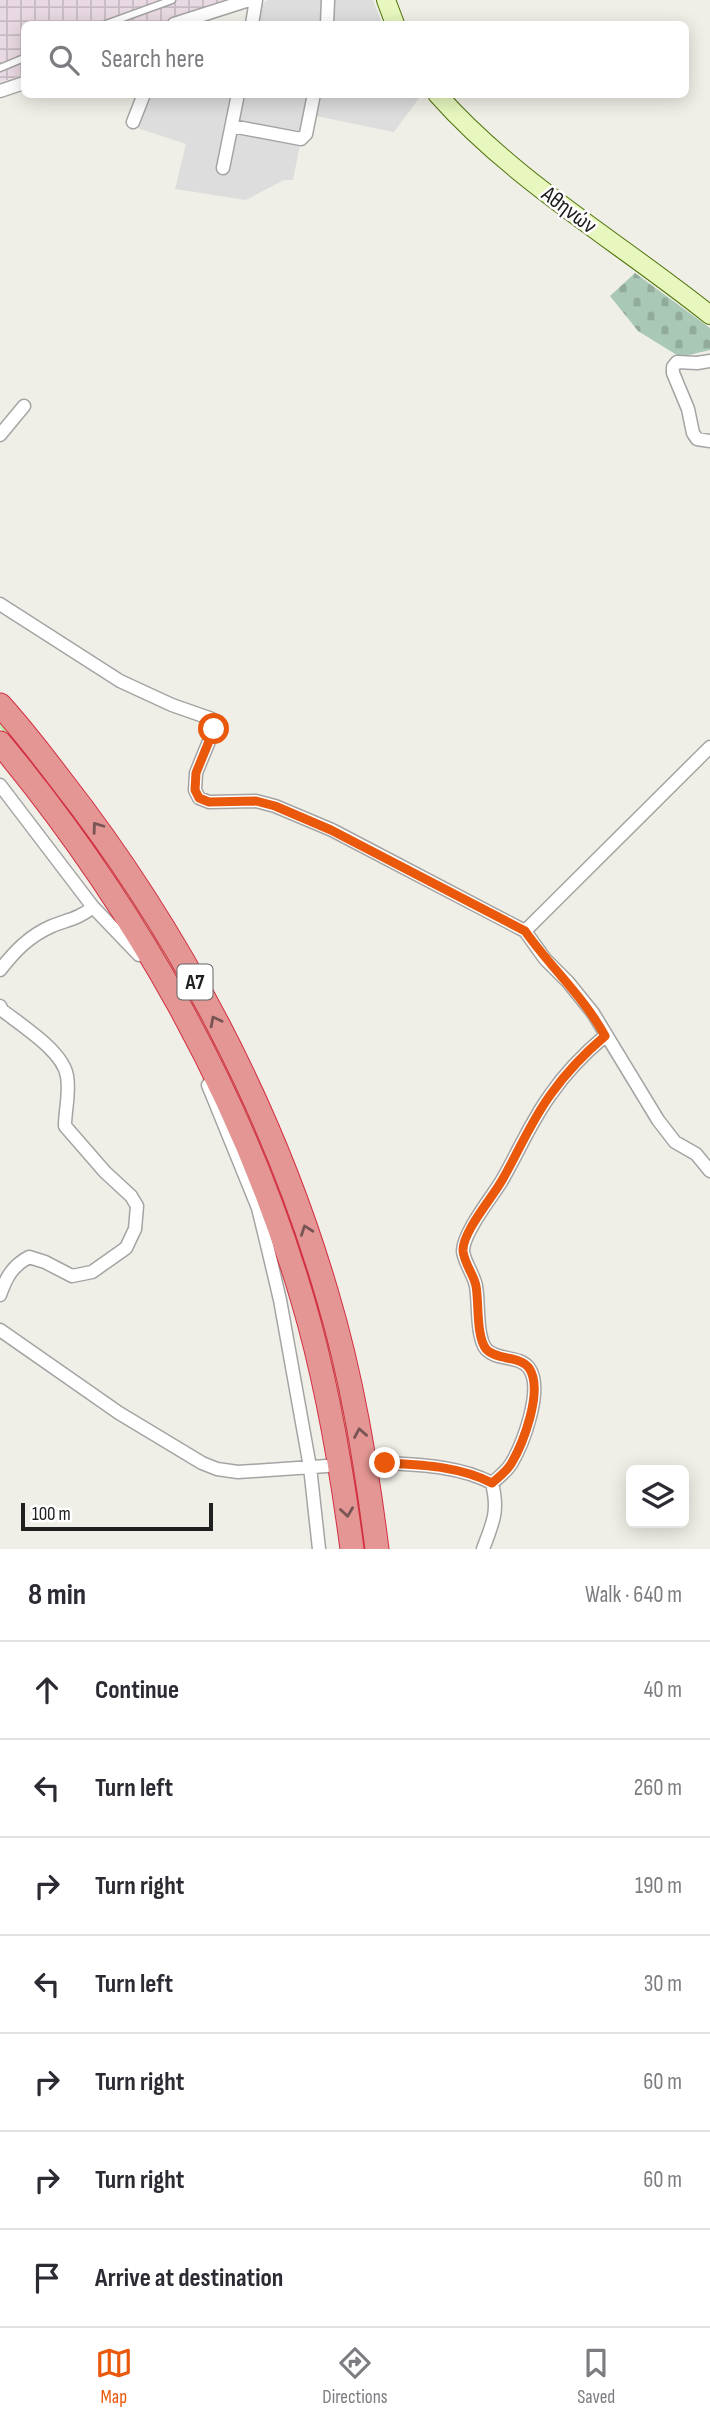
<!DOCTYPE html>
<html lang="en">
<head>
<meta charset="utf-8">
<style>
	:root { --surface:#fff; --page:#f2f2f3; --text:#2b2b33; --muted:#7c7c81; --line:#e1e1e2; --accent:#ea580c }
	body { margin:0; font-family:"Sofia Sans Condensed",sans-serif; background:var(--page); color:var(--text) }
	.controls { position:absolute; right:21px; bottom:21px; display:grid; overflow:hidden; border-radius:10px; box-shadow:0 4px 18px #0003 }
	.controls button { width:63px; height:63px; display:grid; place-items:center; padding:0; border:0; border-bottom:2px solid var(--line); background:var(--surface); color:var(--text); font:35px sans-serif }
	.scale { position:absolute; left:21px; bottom:18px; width:192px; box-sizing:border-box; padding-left:7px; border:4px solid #202020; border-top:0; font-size:19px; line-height:24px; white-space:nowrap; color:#202020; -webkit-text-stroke:5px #fff; paint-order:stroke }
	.stop { position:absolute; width:21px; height:21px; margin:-16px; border:5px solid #ea580c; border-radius:50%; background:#fff }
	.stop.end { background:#ea580c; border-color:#fff; box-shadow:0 2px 7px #0008 }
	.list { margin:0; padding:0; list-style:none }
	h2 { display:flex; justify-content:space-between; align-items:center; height:91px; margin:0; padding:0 28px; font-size:30px }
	h2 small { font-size:23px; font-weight:400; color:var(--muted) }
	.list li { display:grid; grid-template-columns:46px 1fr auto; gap:21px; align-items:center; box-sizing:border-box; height:98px; padding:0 28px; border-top:2px solid var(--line) }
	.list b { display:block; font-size:26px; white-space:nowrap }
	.list em { font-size:23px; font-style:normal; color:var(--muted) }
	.icon { flex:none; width:38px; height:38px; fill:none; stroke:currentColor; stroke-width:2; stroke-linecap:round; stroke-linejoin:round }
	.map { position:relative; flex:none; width:710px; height:1549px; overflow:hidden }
	.search { position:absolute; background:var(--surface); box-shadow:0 4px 18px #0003; left:21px; right:21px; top:21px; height:77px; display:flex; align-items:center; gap:18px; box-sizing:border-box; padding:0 24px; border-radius:10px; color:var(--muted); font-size:26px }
	.sheet { height:777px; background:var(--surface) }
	nav { display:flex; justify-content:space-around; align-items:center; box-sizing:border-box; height:98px; border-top:2px solid var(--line); background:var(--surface); font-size:19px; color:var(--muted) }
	nav a { display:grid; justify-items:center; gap:4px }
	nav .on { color:var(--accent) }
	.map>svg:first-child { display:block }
	.residential { fill:#dedddd }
	.industrial { fill:url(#industrial-grid) }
	.grass { fill:url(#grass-dots) }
	.cemetery { fill:url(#cemetery-stones) }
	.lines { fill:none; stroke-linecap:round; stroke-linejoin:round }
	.lane-casing { stroke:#a4a4a4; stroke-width:9 }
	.street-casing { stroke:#a4a4a4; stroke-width:15 }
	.secondary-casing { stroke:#50730a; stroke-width:20 }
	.highway-casing { stroke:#d32f42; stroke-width:25 }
	.lane { stroke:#fff; stroke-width:6 }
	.street { stroke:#fff; stroke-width:12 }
	.secondary { stroke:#e7f7be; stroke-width:18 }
	.highway { stroke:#e39693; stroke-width:23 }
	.oneway { stroke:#785554 }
	.route { stroke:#ea580c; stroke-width:9 }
	.labels { text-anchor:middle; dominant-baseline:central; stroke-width:5; stroke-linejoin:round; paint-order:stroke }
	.shield { fill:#fff; stroke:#636363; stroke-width:2 }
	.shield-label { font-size:21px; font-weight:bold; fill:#202020 }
	.street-label { font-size:23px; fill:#202020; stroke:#fff }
</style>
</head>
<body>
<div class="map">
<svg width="710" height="1549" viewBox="0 0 710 1549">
	<defs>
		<pattern id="industrial-grid" width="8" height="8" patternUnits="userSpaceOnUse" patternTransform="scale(1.75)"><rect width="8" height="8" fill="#e9d9e2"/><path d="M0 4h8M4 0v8" fill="none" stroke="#c8bac2"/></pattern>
		<pattern id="grass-dots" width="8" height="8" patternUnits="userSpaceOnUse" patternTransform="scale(1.75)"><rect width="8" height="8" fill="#bee7af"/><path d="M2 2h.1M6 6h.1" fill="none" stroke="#a3c696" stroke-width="1.8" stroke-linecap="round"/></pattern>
		<pattern id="cemetery-stones" width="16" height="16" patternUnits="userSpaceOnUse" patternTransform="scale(1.75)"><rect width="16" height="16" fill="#a9c8b5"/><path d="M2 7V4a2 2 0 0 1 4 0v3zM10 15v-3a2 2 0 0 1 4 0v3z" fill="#91ac9b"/></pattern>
	</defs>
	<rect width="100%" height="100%" fill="#f0efe7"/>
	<path class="residential" d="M268,0H373L382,24H257L262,4Z
		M418,94L420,97L394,132L306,114L293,180H284L246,200L175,189L186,144L137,128L152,95Z"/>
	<path class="industrial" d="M0,0H230L162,24H24V75L0,82Z"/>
	<path class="grass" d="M0,718L73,808L175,965L236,1085L264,1147L302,1245L342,1386L368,1549H362L278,1198L30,765L0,728Z"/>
	<path class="cemetery" d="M635,273L710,328V350L680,357L638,331L610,296Z"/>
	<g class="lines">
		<defs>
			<path id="lane" d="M106,24L172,0
				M0,68L24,58"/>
			<path id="street" d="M174,24L249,0
				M252,24L256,0
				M327,24L328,0
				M0,91L24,83
				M133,122L144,94
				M232,126L301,139L306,134L314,94
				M223,168L238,94
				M710,361L697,363L677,362L673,367V373L688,409L693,433L697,439L710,441
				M0,435L24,406
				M0,604L120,681L172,705L212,719L214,724V729L196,773L195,790L199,798L209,802L256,801L275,806L332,830L525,931L545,959L568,982L593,1013L658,1120L675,1142L696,1154L710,1171
				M0,785L93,907L139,955
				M525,931L710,747
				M0,970C15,951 29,936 52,926C67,920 80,918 93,907
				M0,1006L2,1010C22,1026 63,1051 67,1076C70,1093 65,1110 65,1126L105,1172L131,1196L137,1206L135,1229L126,1248L92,1272L72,1276L45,1262L29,1257C12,1266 6,1278 0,1295
				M208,1085L258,1208L268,1249L280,1300L310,1467L319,1549
				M0,1330L119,1413L202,1463L217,1469L238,1472L327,1466
				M385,1463C422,1465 459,1466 492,1483C499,1512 493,1522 483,1549
				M492,1483C499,1477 506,1472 511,1464C523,1444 544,1389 529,1368C519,1355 497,1361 486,1349C476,1336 479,1302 476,1286C474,1275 464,1262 463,1251C463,1233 491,1198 501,1182C518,1153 531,1121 551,1094C566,1072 585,1053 605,1036"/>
			<path id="secondary" d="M386,0L395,24
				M437,94C515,182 619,242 710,315"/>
			<path id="highway" d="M0,705C21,728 41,754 60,779C179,931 273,1109 327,1294C352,1377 366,1463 377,1549
				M0,743C135,906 243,1096 303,1301C327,1382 341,1465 352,1549"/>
		</defs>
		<use href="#lane" class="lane-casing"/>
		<use href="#street" class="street-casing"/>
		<use href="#secondary" class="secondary-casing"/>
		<use href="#highway" class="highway-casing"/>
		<use href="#lane" class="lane"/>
		<use href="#street" class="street"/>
		<use href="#secondary" class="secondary"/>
		<use href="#highway" class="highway"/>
	</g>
	<defs><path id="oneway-chevron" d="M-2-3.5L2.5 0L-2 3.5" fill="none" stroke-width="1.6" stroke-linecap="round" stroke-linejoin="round" transform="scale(1.75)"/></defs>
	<g class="oneway">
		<use href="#oneway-chevron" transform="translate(97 827) rotate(-126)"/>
		<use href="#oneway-chevron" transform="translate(215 1021) rotate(-117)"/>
		<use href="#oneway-chevron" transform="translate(306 1230) rotate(-110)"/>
		<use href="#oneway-chevron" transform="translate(360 1433) rotate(-100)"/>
		<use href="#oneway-chevron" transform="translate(347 1512) rotate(82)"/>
	</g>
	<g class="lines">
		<path class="route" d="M214,729L196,773L195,790L199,798L209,802L256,801L275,806L331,830L525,931C551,968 584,997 605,1036C585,1053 566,1073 551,1094C531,1121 518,1153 501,1182C491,1199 462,1233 463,1251C464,1263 474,1275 476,1286C479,1302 476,1336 486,1349C497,1361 519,1355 529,1368C544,1390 523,1444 511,1464C506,1472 499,1477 492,1483C459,1466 422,1465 385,1463"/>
	</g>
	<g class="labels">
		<rect class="shield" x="177.5" y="964.5" width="35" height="35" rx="5"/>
		<g class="shield-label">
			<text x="195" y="982">Α7</text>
		</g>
		<g class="street-label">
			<text transform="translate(569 210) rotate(37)">Αθηνών</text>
		</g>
	</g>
</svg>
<div class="controls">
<button><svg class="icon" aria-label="layers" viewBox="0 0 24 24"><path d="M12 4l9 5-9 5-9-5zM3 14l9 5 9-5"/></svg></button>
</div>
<div class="scale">100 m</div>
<div class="stop" style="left:214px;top:729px"></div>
<div class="stop end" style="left:385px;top:1463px"></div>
<div class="search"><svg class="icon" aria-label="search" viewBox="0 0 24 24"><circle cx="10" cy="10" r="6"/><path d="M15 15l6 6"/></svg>Search here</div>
</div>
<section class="sheet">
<h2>8 min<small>Walk · 640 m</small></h2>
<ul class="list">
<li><svg class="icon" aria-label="ahead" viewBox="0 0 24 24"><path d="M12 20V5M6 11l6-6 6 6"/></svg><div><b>Continue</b></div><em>40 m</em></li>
<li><svg class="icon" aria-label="left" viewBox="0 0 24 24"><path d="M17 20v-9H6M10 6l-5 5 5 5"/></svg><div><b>Turn left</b></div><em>260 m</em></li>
<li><svg class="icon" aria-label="right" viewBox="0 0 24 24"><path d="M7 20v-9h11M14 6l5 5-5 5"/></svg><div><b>Turn right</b></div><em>190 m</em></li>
<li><svg class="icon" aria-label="left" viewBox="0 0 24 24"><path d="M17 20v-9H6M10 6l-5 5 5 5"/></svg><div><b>Turn left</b></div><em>30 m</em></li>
<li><svg class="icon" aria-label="right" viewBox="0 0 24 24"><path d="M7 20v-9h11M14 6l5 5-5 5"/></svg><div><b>Turn right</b></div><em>60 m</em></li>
<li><svg class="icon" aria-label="right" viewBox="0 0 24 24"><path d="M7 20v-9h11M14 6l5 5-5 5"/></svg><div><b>Turn right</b></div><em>60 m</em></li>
<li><svg class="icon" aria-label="arrive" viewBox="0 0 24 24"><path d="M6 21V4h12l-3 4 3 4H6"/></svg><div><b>Arrive at destination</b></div></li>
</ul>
</section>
<nav>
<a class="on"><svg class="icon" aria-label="map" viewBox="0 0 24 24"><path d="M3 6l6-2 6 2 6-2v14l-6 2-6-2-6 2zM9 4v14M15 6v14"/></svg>Map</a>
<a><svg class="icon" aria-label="directions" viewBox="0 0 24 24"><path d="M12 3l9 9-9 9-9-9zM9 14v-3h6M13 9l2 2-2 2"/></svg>Directions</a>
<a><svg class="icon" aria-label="saved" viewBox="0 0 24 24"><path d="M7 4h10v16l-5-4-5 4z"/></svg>Saved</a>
</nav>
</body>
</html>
